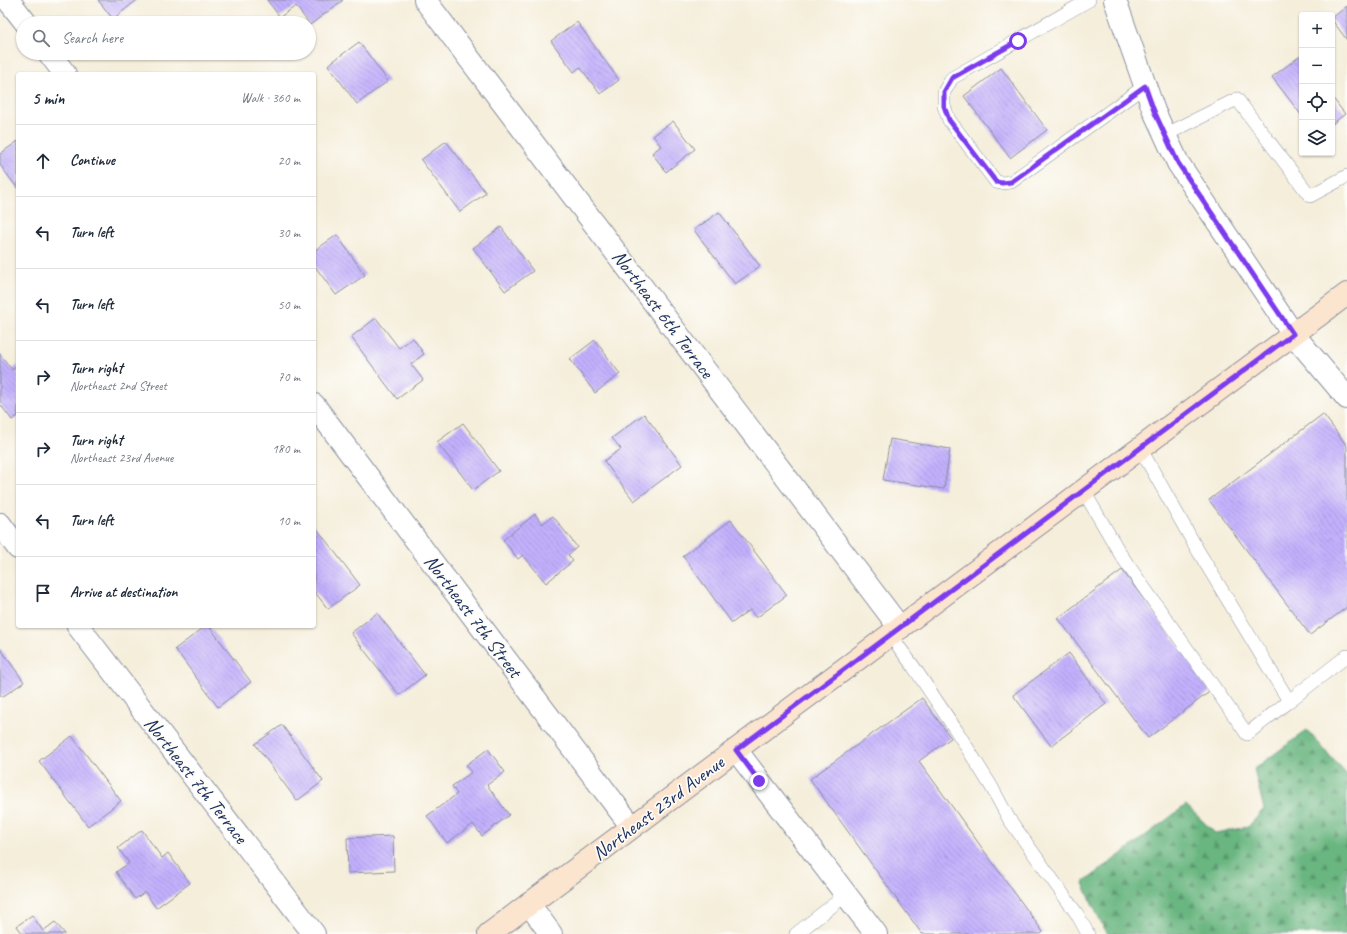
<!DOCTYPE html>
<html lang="en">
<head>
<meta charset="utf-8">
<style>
	:root { --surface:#fff; --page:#f6f6f7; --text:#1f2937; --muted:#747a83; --line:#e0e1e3 }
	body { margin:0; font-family:Caveat,sans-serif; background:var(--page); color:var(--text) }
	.controls { position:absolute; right:12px; top:12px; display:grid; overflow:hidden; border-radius:4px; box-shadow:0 1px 3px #0004 }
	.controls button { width:36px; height:36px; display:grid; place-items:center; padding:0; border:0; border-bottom:1px solid var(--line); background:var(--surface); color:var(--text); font:20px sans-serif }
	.stop { position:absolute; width:12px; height:12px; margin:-9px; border:3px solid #7c3aed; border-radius:50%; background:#fff }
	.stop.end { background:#7c3aed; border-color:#fff; box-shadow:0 1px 4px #0008 }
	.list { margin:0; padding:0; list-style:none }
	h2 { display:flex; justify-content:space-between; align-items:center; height:52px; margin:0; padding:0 16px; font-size:17px }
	h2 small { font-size:13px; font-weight:400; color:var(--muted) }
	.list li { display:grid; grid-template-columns:26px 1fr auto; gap:12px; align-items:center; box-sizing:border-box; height:72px; padding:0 16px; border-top:1px solid var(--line) }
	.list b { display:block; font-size:15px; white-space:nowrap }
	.list p { margin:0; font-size:13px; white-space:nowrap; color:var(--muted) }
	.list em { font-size:13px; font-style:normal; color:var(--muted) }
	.icon { flex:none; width:22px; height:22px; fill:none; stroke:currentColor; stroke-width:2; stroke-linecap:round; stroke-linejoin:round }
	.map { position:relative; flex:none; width:1347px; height:934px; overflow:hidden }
	.search { position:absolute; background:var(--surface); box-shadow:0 1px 3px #0004; left:16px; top:16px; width:300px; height:44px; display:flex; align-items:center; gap:10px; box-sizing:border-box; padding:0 14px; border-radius:22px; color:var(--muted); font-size:15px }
	.panel { position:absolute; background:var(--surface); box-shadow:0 1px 3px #0004; left:16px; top:72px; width:300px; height:556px; border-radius:4px }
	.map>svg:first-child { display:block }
	.forest { fill:url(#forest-firs); stroke:#42726f }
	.building { fill:url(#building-back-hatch) }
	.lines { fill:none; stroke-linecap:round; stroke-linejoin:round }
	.service-casing { stroke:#888e9c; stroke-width:14 }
	.minor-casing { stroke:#888e9c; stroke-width:24 }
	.secondary-casing { stroke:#888e9c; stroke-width:24 }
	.service { stroke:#fff; stroke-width:13 }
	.minor { stroke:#fff; stroke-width:22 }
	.secondary { stroke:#fce5cf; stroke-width:22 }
	.route { stroke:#7c3aed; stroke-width:5 }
	.labels { text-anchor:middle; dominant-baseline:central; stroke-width:3.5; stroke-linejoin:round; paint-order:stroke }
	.street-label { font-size:20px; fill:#1b2f5e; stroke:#fdfcf7 }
</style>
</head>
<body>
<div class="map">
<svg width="1347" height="934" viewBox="0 0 1347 934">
	<defs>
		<pattern id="forest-firs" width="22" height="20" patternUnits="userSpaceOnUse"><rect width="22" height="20" fill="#69b680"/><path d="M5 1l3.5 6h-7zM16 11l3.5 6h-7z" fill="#56946c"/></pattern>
		<pattern id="building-back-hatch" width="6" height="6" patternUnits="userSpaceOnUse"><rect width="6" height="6" fill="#c3b0fd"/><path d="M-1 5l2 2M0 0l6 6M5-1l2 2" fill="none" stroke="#9e90d0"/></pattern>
	</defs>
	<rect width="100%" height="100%" fill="#fdfcf7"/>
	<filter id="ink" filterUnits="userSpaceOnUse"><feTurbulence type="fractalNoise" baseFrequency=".025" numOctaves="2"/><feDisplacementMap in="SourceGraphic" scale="8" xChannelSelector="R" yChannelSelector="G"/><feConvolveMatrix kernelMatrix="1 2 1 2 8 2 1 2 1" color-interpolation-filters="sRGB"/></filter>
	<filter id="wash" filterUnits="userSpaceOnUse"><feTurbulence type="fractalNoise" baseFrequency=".012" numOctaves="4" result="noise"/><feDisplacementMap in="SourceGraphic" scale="16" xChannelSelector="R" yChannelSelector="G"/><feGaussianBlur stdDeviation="0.9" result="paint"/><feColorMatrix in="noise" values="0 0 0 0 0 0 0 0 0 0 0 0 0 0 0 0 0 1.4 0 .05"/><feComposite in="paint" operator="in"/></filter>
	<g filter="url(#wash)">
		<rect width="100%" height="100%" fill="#f5eedb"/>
		<path class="forest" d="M1307,730L1347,775V934H1108L1101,923L1083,883L1186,805L1215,833L1248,827L1264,809L1254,769Z"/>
		<g id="blocks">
			<path class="building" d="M98,0H137L113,19Z
				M267,0H343L310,25L296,6L280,17Z
				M1347,6V40L1332,20V18Z
				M577,22L619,80L600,94L580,67L574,72L551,41Z
				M359,42L388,81L357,104L328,65Z
				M1300,56L1302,58V116L1272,77Z
				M1001,68L1047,130L1010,158L964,96Z
				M1332,97L1345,114L1332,124Z
				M673,121L695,149L666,172L652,153L661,146L653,136Z
				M18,141V189L0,165V154Z
				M446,141L486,193L460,212L421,160Z
				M719,212L760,266L735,284L694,230Z
				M501,227L533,271L505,291L473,248Z
				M337,235L365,275L336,295L314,265V251Z
				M376,318L399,348L413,338L424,354L411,364L423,380L397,399L351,337Z
				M595,340L620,374L595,393L570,359Z
				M0,354L12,370L18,365V416L12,420L0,404Z
				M644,414L682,465L634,501L604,461L621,449L612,438Z
				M1323,414L1347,446V607L1310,635L1209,500Z
				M463,423L499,471L473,490L437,442Z
				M890,439L950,449L944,489L883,480Z
				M535,514L542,524L553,516L577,547L568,555L573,561L546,583L523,555L518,559L503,540Z
				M731,520L787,595L756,618L750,610L732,623L683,556Z
				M314,525L360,585L328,609L314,591Z
				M1122,570L1212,690L1148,738L1058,618Z
				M377,613L425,675L399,695L351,633Z
				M206,626H209L251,682L218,707L175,649Z
				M0,648L24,682L2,697L0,695Z
				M1069,653L1106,704L1051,746L1013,695Z
				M922,698L951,738L919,761L1043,932L1041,934H922L810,779Z
				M282,725L323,781L297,801L255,744Z
				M72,736L121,801L88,826L39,761Z
				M488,749L505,772L487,785L509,815L482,836L473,824L447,843L427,816L457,794L452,786L472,772L466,765Z
				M142,830L162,858L168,853L190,883L156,908L145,892L135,899L116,872L129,863L118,848Z
				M393,836L394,871L348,873L347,838Z
				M32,915L43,931L55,922L65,934H23L17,926Z"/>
		</g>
	</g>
	<g filter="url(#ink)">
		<use href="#blocks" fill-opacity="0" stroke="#888e9c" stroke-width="1"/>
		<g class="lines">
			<defs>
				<path id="service" d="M1089,0L952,78L944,92V106L949,120L996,182L1002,183L1011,182L1145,86
					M1165,135L1237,99L1310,196L1347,176
					M1083,490L1121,555L1247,734L1289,701L1197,549L1140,448
					M890,635L913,666L956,730L991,786L1009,819L1077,914L1088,934
					M1289,701L1347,656
					M796,934L846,895"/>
				<path id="minor" d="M8,0L26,23
					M425,0L900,628
					M1115,0L1154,111L1178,163L1293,334L1347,398
					M49,53L65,74
					M314,405L632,827
					M0,524L18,548
					M78,626L314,934
					M736,750L876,934
					M529,904L551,934"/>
				<path id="secondary" d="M489,934L1347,294"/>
			</defs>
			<use href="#service" class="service-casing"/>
			<use href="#minor" class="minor-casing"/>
			<use href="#secondary" class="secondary-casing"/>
			<use href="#service" class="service"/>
			<use href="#minor" class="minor"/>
			<use href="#secondary" class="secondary"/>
		</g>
	</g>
	<g class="lines" filter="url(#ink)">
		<path class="route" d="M759,781L736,750L1293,334L1178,163L1154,111L1145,86L1011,182L1002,183L996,182L949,120L944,106V92L952,78L1018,41"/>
	</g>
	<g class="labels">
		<g class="street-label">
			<text transform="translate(663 314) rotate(53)">Northeast 6th Terrace</text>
			<text transform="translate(473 616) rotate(53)">Northeast 7th Street</text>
			<text transform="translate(196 780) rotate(52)">Northeast 7th Terrace</text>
			<text transform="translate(658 808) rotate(-37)">Northeast 23rd Avenue</text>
		</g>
	</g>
</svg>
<div class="controls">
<button>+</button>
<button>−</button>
<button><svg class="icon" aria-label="locate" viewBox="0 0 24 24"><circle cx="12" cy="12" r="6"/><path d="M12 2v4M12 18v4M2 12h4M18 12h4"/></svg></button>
<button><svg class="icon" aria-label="layers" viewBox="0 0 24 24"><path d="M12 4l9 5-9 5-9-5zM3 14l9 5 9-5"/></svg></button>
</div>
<div class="stop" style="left:1018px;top:41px"></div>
<div class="stop end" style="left:759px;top:781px"></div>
<div class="search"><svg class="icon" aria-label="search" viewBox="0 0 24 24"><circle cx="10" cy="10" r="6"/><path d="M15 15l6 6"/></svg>Search here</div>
<section class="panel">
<h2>5 min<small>Walk · 360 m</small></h2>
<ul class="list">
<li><svg class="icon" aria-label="ahead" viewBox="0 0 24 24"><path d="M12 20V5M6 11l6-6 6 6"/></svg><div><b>Continue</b></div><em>20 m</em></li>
<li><svg class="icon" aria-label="left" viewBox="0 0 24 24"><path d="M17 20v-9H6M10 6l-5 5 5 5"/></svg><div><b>Turn left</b></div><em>30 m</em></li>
<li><svg class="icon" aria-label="left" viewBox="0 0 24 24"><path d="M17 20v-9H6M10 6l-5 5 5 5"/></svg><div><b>Turn left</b></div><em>50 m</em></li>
<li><svg class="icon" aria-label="right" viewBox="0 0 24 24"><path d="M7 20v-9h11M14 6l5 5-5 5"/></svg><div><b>Turn right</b><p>Northeast 2nd Street</p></div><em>70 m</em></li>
<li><svg class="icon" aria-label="right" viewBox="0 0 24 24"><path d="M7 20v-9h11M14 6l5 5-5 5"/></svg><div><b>Turn right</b><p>Northeast 23rd Avenue</p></div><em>180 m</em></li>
<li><svg class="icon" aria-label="left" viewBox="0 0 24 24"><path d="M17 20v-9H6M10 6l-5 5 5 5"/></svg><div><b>Turn left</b></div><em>10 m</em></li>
<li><svg class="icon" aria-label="arrive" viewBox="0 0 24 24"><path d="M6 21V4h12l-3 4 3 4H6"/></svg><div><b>Arrive at destination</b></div></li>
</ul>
</section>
</div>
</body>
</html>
